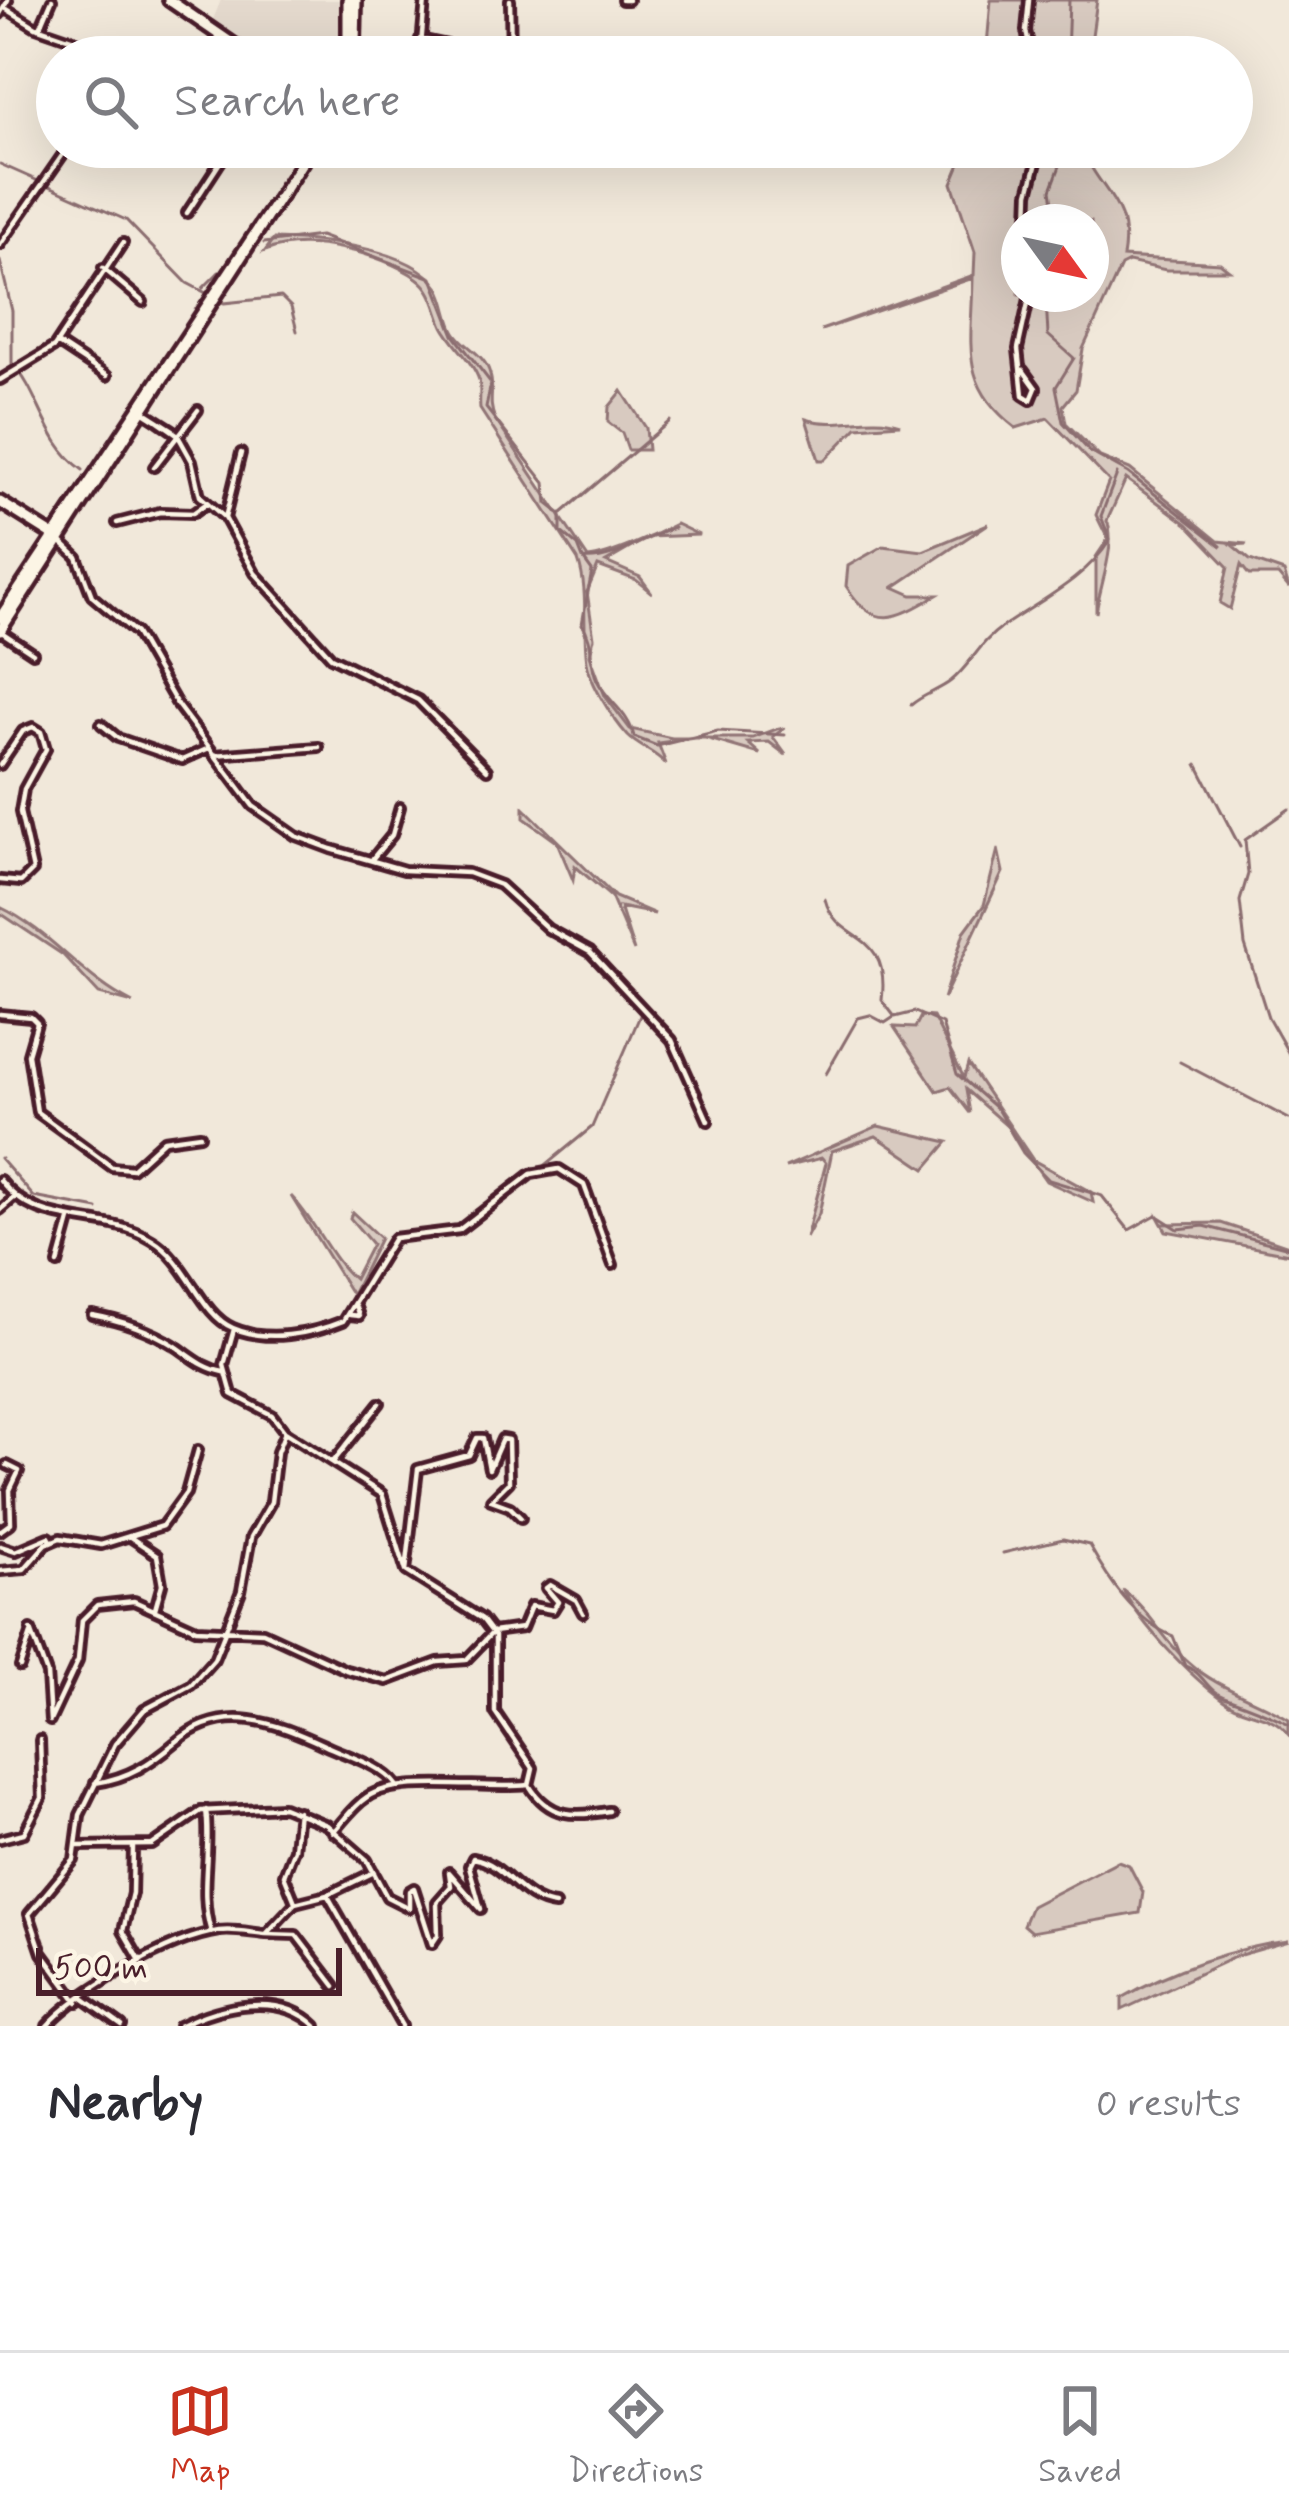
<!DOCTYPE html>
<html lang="en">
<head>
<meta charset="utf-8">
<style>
	:root { --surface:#fff; --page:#f7f7f7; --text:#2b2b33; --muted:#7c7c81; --line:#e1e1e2; --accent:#c8321e }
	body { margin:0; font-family:Mynerve,sans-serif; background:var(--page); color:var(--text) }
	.compass { position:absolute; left:1001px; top:204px; width:108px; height:108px; border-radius:50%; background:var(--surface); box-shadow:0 12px 48px #0002; rotate:123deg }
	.scale { position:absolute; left:36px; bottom:30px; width:306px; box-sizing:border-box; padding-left:12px; border:6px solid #4a1f2b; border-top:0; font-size:33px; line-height:42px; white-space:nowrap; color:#4a1f2b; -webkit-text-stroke:9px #fcf5e5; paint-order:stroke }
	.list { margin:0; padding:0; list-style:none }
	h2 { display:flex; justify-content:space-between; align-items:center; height:156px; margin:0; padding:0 48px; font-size:51px }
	h2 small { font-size:39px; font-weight:400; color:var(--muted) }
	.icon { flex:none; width:66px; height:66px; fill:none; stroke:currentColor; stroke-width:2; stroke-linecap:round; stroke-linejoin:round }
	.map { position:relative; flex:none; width:1289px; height:2026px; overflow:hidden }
	.search { position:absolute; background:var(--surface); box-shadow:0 12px 48px #0002; left:36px; right:36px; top:36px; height:132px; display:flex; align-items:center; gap:30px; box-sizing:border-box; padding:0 42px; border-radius:66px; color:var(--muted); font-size:45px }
	.sheet { height:324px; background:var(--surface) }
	nav { display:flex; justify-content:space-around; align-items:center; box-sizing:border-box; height:168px; border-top:3px solid var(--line); background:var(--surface); font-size:33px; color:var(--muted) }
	nav a { display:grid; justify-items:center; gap:6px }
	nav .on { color:var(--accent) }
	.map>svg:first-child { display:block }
	.built { fill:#e4d9cd }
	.green { fill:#d8cac0; stroke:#917476; stroke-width:3; fill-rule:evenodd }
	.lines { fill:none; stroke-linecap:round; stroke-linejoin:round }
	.stream { stroke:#8b6d6f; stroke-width:3 }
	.street-casing { stroke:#4a1f2b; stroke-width:14 }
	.secondary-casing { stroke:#4a1f2b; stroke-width:18 }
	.street { stroke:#fcf5e5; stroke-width:4.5 }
	.secondary { stroke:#fcf5e5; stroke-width:9 }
</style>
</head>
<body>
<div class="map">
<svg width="1289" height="2026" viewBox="0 0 1289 2026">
	<rect width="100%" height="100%" fill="#f1e8da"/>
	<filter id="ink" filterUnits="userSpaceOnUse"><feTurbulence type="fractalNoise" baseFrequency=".00833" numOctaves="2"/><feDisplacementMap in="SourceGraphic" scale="24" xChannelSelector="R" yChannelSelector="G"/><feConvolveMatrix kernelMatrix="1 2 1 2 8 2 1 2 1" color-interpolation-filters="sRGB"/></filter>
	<g filter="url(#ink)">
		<path class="built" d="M221,0H344L341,57H265L212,22Z"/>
		<path class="green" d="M991,0H1097L1089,57H986Z
			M967,147H1082C1098,193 1133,201 1123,257L1220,263L1229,270H1166L1129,262L1121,266L1083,349L1076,390L1063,406L1066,423L1100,457L1130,469L1218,541L1247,544L1232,545L1250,560L1284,572L1289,588L1278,575H1249L1241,565L1230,609L1220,603L1228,567L1187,524L1126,479L1107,521C1117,543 1100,585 1096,613V557L1108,539L1096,515L1109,481L1048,418L1016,428C958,384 972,344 973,278L821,330L974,275L975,252L952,183ZM1019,222H1091V294H1019Z
			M274,239C319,240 411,246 439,288C447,301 447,319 455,332C464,347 485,354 490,374C495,391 487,401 495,419L588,558C610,556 655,535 676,524L699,535L649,537L606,562L640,577L652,593L636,580L598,566L587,592L594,638L590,655L605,696L630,729L672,738H753L779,728L783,729L773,737L786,755L769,742L748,743L760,754L702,737L658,743L666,764C654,751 639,747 628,736C613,719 590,684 587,662C582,628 589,590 578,560L480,409C479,400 481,388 479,380C473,361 452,344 443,326C435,308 434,290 417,278C381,253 306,234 265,251Z
			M622,391L646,428L648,450H628L622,433L608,422L609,407Z
			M806,419C838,429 869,413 900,424L857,427L825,460H819Z
			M988,524L894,587L912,595H937C895,620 875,631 846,586L848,566L883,546L923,551Z
			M524,808L615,897L655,914L620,907L634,951L611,897L575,866L573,880L557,842L524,818Z
			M998,849L1003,872L943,999L964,932L984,905Z
			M0,907C51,931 83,979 133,1003L99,994L63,955L0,913Z
			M921,1016L933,1017L964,1078L968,1064L1033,1160L1091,1192L1093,1202L1046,1181L1008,1127L966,1090L970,1113L950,1087L937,1091L894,1027L915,1028Z
			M878,1126L948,1142L925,1169L876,1136L832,1151L819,1214L806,1238L826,1163L822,1158L785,1167Z
			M291,1196C316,1222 329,1257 354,1279L372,1244L350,1218L352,1212L380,1238L352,1295Z
			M1156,1213L1162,1224L1221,1223L1289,1246V1254L1166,1231Z
			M1123,1590C1150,1610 1163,1640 1188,1662C1218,1689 1255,1698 1289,1719V1734C1270,1711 1244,1716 1223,1700C1191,1677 1141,1625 1123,1590Z
			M1118,1861L1129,1865L1143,1892L1140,1913L1031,1932L1023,1925L1031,1906Z
			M1289,1941L1237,1956L1122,2010V1998C1170,1970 1235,1947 1289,1941Z"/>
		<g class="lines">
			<path class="stream" d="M1067,57L1069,0
				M0,164L126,220L187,283L208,294
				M1056,222L1051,190L1067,147
				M264,243L320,236L432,278L454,335L491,383L486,408L545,483L547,503L561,514V532L578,546L583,559C614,562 644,537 674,528
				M0,261L12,311V363C41,394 44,442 83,470
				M203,288L219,272
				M1053,294L1046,299L1048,335L1074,358L1056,387L1063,422L1090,452L1128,473L1221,546
				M216,299L224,303L281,297L291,307L297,331
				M562,513L670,421
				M584,560L592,571L582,624C595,642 588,661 597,680C608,703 629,712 634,737L657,746L718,731L785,735
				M911,705C924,694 938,691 951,681C970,666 980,642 1002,627C1038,602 1087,578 1110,540L1101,516L1117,474
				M1197,764L1240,847
				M1289,809L1245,840L1248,874L1240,901L1245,945L1268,1017L1289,1054
				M825,899C837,946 891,927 882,1000L895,1017L915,1012L942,1024L957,1074L997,1109L1023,1153L1049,1180L1102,1196L1129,1230L1156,1215L1178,1229L1204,1226L1289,1248
				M1180,1062L1289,1119
				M826,1074L858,1018L870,1015L885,1023L894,1017
				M0,1158L34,1197L98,1209
				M541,1169L592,1127L642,1011
				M1003,1553L1063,1539L1089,1545C1108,1579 1135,1621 1173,1636L1185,1666C1203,1672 1207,1691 1224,1697C1247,1705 1266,1712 1289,1724"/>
			<defs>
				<path id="street" d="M510,0L511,57
					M622,0H628
					M1029,0L1026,31L1032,57
					M5,8L36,27L123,57
					M0,14L8,0
					M40,28L52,0
					M420,39L462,48L508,45
					M218,57L228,42
					M420,57L425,0
					M98,147L111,161
					M432,147H433
					M187,213L230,147
					M1028,222L1029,193L1041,147
					M0,245L68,147
					M103,268L143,302
					M1030,294L1018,349L1023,395L1031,400
					M57,343L107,376
					M1023,370L1036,388L1031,400
					M0,380L54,347L123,243
					M143,411L173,430
					M154,418L177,434L192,461L200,496L225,518L255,573L331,657L418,700L487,770
					M154,467L198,410
					M225,518L241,453
					M117,523L160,512L193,513L207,503
					M59,540L77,557L92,596L136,633L178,706L253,806L296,836L331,849L404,870L468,873L500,885L548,929L590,952L672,1040L708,1121
					M3,633L33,653
					M101,724L118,738L182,760L207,749
					M214,755L319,747
					M0,765L23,731L33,727L41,732L46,749L24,789L20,812L33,870L21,882L0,880
					M373,858L392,835L400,807
					M0,1014L31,1017L37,1023L28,1054L37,1112L112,1167L132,1169L164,1140L200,1135
					M0,1180C39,1232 101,1209 152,1240C188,1261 200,1314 233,1328C267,1343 311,1334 343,1321L394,1238L459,1230L531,1174L559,1169L584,1185L613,1265
					M0,1210L15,1197
					M58,1264L70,1220
					M92,1315C119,1320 150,1330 174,1345C191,1356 202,1368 224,1372
					M350,1315L359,1316L355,1305
					M234,1329L224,1365L232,1394L272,1415L285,1432L382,1494L406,1571L482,1619L495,1636V1712L533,1768L529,1785
					M333,1462L380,1403
					M0,1531L11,1523L10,1490L19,1471L7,1465
					M130,1537L157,1555L162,1584L155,1609
					M0,1546L16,1551L49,1537L51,1541
					M0,1571L24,1569L46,1544L60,1538L101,1545L162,1526L186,1493L198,1450
					M406,1571L418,1469L469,1455L477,1438H483L489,1469L502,1439L508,1440L509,1482L491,1500L510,1507L521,1518
					M31,1630L47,1674L50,1721L78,1661L82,1620L97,1605L134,1601L196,1629L263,1632L346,1670L387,1681L438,1662L466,1660L493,1632L522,1628L531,1606L553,1610L558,1602L546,1588L550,1585L576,1600L583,1613
					M20,1667L31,1634
					M95,1783C129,1778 151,1763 176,1742C224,1701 275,1723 324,1745C347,1756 382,1765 397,1785
					M529,1785C549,1818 574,1817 609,1811
					M206,1810C212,1853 198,1890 211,1932
					M333,1832C344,1820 353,1806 367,1797C400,1775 484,1790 529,1785
					M0,1839L24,1833L42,1798L40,1740
					M77,1846L152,1845L201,1811L283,1807L327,1825L367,1860L387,1897L409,1908V1891L414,1888L432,1944L438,1935L437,1902L451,1886L449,1872L481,1909L469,1866L473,1858C507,1864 519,1901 555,1905
					M133,1848L132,1893L123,1931L141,1962
					M328,1896L402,2026
					M295,1902L284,1875L294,1849L298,1811
					M266,1934L296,1935L335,1986
					M83,1998L122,2026
					M78,2002L42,1953L29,1914L74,1860L80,1815L115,1744L144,1710L191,1685L214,1659L241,1591L251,1537L271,1502L277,1452L285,1432
					M47,2026C79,1990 171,1938 219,1931C235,1929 251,1933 266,1934L295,1903L327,1895L374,1872
					M179,2026C219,2006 280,1991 316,2026"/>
				<path id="secondary" d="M169,0L252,57
					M348,0V57
					M348,54L355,43L356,0
					M0,502L54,536
					M0,618L274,205
					M0,631L312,147"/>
			</defs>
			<use href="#street" class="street-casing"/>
			<use href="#secondary" class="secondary-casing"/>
			<use href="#street" class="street"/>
			<use href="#secondary" class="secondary"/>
		</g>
	</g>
</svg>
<svg class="compass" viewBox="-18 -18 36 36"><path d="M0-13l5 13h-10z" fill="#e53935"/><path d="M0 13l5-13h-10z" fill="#7c7c81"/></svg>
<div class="scale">500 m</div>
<div class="search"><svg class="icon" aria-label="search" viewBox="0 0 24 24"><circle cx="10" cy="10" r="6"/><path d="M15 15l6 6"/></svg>Search here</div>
</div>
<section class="sheet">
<h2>Nearby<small>0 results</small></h2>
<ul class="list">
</ul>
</section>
<nav>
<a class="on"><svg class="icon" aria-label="map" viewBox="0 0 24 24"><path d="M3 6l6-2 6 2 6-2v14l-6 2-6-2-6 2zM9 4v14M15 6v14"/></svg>Map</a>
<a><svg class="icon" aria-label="directions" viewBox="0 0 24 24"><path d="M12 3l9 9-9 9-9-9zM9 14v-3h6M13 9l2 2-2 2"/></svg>Directions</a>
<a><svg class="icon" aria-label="saved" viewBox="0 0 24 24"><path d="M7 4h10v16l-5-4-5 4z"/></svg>Saved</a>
</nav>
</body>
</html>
